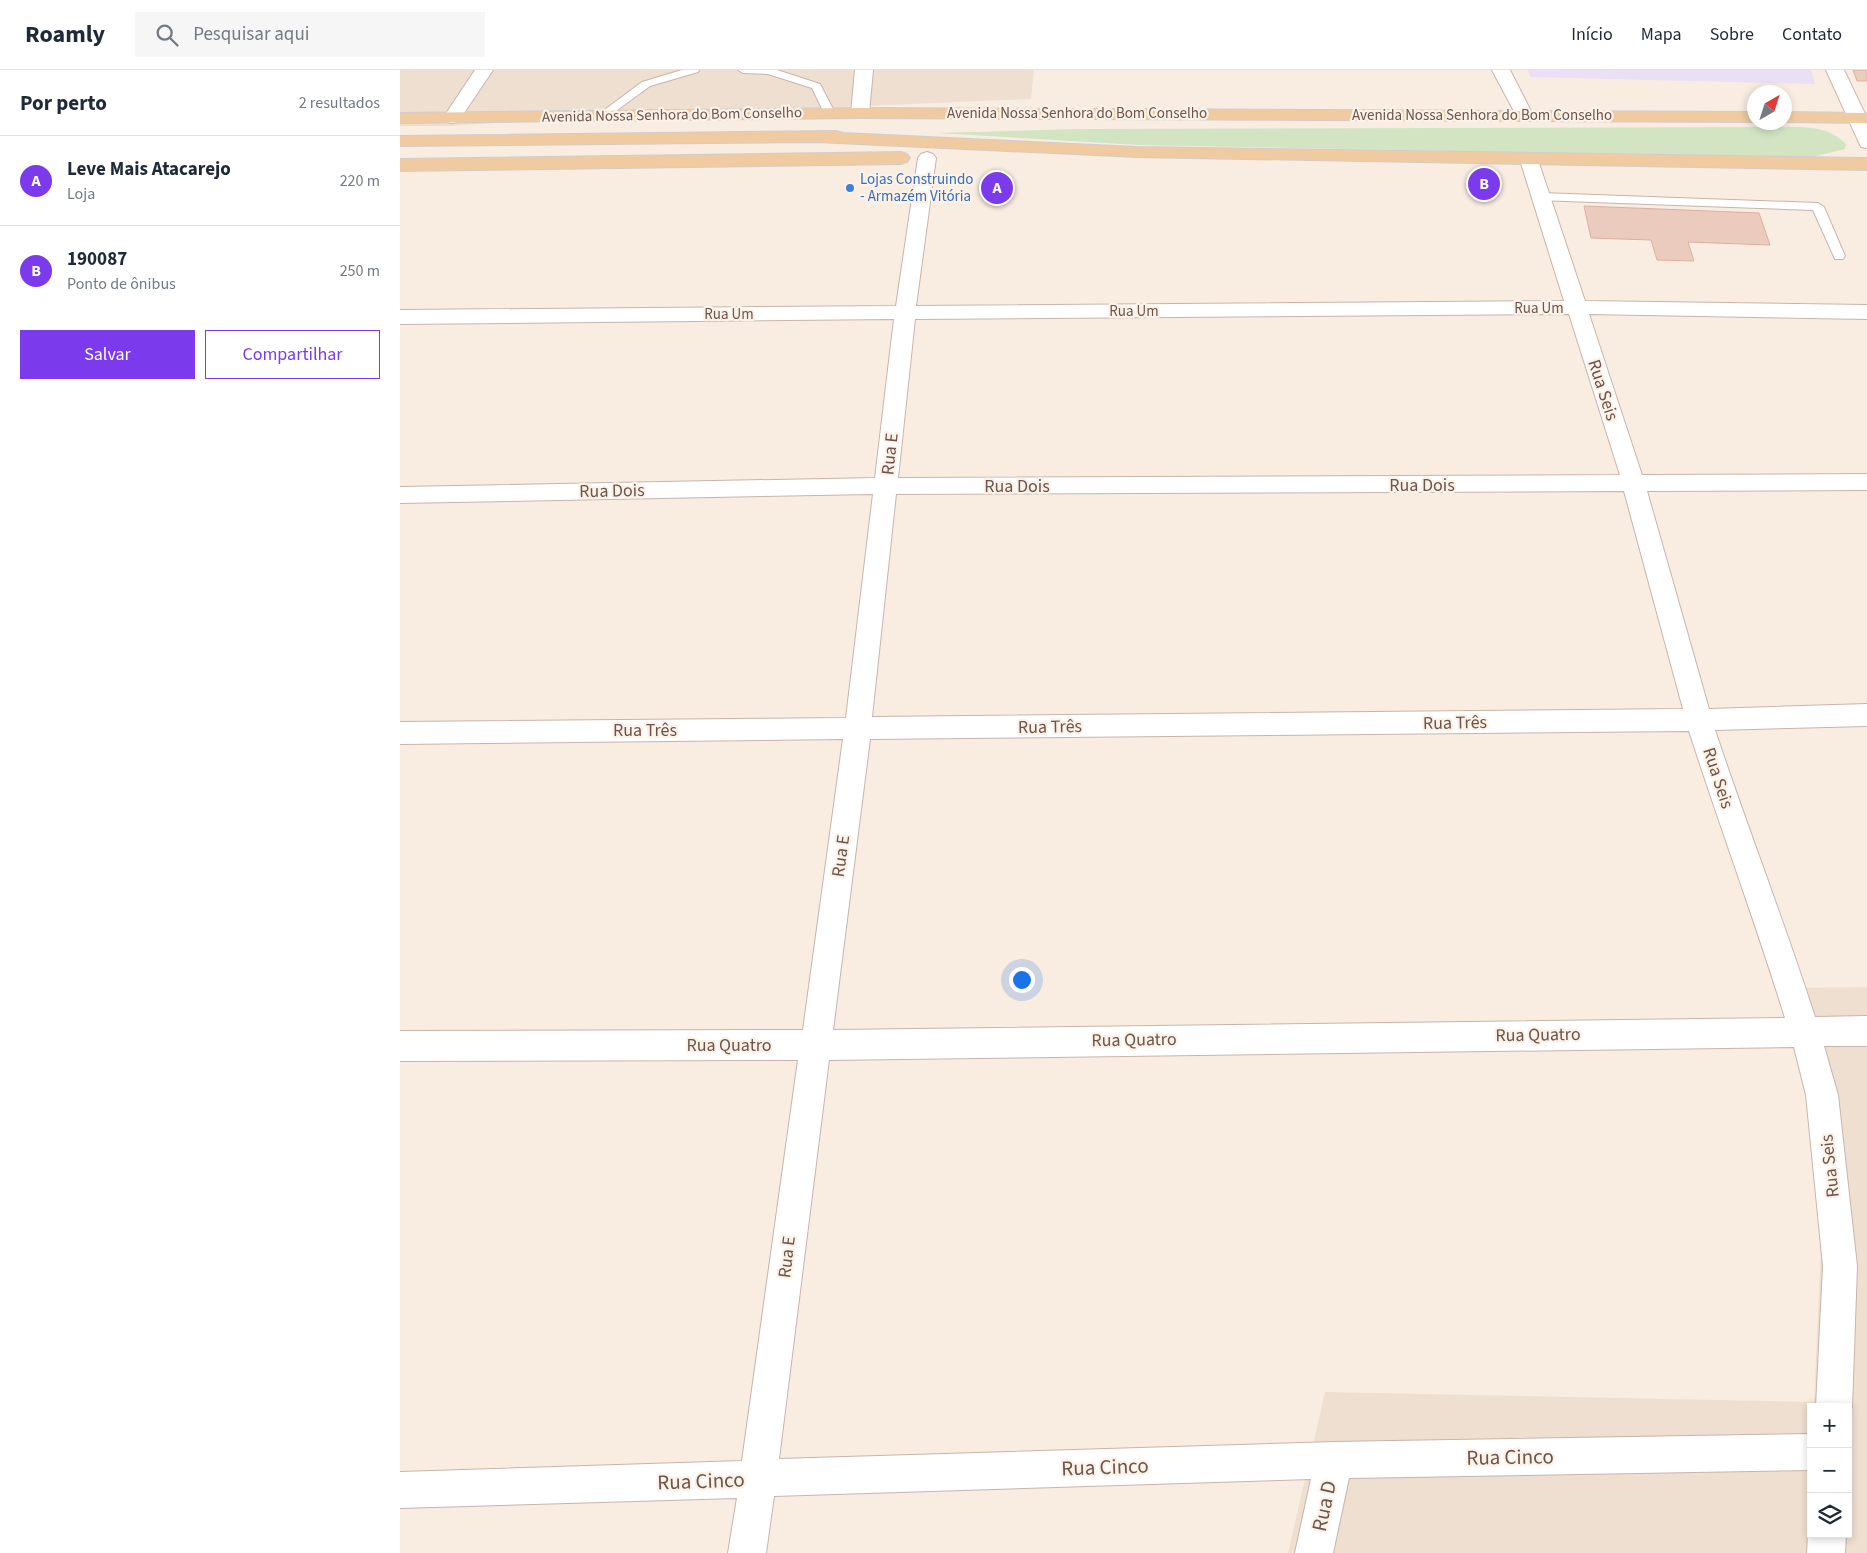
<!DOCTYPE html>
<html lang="pt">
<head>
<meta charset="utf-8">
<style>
	:root { --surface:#fff; --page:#f6f6f7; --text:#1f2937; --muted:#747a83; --line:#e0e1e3; --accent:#7c3aed }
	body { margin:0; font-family:"Source Sans 3",sans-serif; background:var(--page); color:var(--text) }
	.controls { position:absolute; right:15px; bottom:15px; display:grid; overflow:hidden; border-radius:0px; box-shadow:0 2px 8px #0003 }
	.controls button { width:45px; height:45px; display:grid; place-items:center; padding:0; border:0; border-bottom:1px solid var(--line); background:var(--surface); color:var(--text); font:25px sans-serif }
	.compass { position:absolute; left:1347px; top:15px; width:45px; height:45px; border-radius:50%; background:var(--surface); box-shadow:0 2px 8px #0003; rotate:39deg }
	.you { position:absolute; left:621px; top:909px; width:18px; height:18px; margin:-12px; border:4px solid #fff; border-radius:50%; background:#1a73e8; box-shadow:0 0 0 8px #1a73e833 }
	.badge { display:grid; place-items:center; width:32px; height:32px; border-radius:50%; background:var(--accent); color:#fff; font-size:16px; font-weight:700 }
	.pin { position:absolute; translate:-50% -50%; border:2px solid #fff; box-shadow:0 1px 5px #0006 }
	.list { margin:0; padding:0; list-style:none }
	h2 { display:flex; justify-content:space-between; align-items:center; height:65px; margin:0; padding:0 20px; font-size:21px }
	h2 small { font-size:16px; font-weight:400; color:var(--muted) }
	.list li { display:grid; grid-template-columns:32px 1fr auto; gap:15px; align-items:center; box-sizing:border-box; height:90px; padding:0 20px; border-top:1px solid var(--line) }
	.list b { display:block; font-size:19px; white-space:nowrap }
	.list p { margin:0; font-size:16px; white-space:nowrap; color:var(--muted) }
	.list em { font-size:16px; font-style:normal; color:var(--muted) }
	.actions { display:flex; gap:10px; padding:15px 20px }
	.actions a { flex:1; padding:11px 0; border:1px solid var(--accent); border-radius:0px; text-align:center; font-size:18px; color:var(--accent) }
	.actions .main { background:var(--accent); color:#fff }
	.icon { flex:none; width:28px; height:28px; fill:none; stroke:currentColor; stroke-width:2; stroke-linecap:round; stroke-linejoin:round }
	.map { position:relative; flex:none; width:1467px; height:1483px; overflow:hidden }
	header { display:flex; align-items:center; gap:30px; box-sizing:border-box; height:70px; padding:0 25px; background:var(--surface); border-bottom:1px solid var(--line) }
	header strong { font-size:24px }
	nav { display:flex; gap:28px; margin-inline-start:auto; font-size:18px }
	.search { width:350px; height:45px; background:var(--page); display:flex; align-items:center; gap:12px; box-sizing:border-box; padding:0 18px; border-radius:0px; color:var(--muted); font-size:19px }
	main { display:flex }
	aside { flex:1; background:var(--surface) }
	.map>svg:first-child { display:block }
	.residential { fill:#efdfd1; fill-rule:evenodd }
	.education { fill:#eadff5 }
	.green { fill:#d3e4c3 }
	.building { fill:#eacbbd; stroke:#dbb0a0 }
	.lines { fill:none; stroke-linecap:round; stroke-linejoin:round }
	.lane-casing { stroke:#c7b5ab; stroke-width:2 }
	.street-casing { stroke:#c7b5ab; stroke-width:2 }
	.secondary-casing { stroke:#cdb6ab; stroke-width:2 }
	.primary-casing { stroke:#d3ccc9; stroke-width:2 }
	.lane { fill:#fff; fill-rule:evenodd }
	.street { fill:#fff; fill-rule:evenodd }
	.secondary { fill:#fff; fill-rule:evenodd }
	.primary { fill:#f0cba2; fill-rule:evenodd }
	.shop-dot { fill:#3f7fe0; stroke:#fcf2e7; stroke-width:2 }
	.labels { text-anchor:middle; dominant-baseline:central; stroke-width:4.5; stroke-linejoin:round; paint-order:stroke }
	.far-street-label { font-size:15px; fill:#6d544c; stroke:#fcf2e7 }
	.far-shop-label { font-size:15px; fill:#366cbe; stroke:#fcf2e7; text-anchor:start }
	.street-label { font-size:18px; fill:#6d544c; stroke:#fcf2e7 }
	.near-street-label { font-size:21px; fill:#6d544c; stroke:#fcf2e7 }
</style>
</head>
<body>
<header>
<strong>Roamly</strong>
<div class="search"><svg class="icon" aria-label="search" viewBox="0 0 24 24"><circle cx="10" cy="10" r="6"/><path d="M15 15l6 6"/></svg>Pesquisar aqui</div>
<nav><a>Início</a><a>Mapa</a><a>Sobre</a><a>Contato</a></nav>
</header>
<main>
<aside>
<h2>Por perto<small>2 resultados</small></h2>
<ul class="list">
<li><span class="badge">A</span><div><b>Leve Mais Atacarejo</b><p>Loja</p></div><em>220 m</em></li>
<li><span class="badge">B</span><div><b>190087</b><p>Ponto de ônibus</p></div><em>250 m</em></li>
</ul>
<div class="actions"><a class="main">Salvar</a><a>Compartilhar</a></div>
</aside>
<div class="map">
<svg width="1467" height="1483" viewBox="0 0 1467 1483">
	<rect width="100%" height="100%" fill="#f9ede2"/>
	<path class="residential" d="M0,0H634L631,29L201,47L47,56H0Z
		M1467,917V1483H888L925,1322L1414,1332L1426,1068L1389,918ZM1411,1337H1448V1464H1411Z"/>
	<path class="education" d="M1127,0H1411L1415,14L1131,7Z"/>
	<path class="green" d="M1391,57C1412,57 1430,58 1446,74L1445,79L1408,88L738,75L536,63L678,59Z"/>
	<path class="building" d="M1453,0H1467V11H1457Z
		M1184,136L1359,143L1370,175L1288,172L1294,191L1257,190L1251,170L1191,168Z"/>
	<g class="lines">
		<defs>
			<path id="lane" d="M282,0H299L298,2L250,16L205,49L201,50L195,47L242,12Z
				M338,0H377L420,14L435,43L429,46L425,45L412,18L368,4L343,3Z
				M1141,123L1418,133L1424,137L1445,186L1443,189H1435L1413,140L1137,130L1135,127Z"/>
			<path id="street" d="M75,0H93L58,52L52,53L46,52L43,48Z
				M455,0H473L469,43L466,47L460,48L454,47L451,43Z
				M1092,0H1110L1133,45L1130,49L1124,50L1118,49Z
				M527,82L533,84L536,88L516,236L1164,231L1120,90L1122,86L1129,84L1136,86L1138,90L1185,231L1467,235V249L1189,244L1242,405L1467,404V420L1247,421L1309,639L1467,634V656L1315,660C1347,756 1384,851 1415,947L1467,946V976H1424L1438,1025L1457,1196L1452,1337L1448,1346V1337H1416L1423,1196L1406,1025L1394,977L429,990L379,1389L934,1372L1411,1364V1400L949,1408L933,1483H895L911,1409L374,1426L366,1483H328L337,1428L0,1438V1402L342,1391L398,990L0,991V961L403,960L443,669L0,674V652L446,648L473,424L0,433V417L475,408L494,249L0,254V240L496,236L518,88L521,84ZM1169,244L1220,405L498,408L515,249ZM1224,421L1283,639L472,647L496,424ZM1289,661C1320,757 1355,851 1385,948L433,960L470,669Z
				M1411,1458V1464H1446L1445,1483H1407L1408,1464Z"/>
			<path id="secondary" d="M1426,0H1444L1467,48V78L1461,77Z"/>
			<path id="primary" d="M460,38L1354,42V52L460,48L0,53V43Z
				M1384,42L1467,43V53L1384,52Z
				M436,61L443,63L737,77L1467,88V100L737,87L416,72L0,76V66Z
				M501,82L507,84L510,88L507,92L501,94L0,101V89Z"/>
		</defs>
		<use href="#lane" class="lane-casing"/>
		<use href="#street" class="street-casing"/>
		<use href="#secondary" class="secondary-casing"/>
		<use href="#primary" class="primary-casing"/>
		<use href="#lane" class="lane"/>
		<use href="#street" class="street"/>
		<use href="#secondary" class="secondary"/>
		<use href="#primary" class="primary"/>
	</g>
	<circle class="shop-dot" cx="450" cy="118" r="5"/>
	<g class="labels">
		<g class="far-street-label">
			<text x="677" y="43">Avenida Nossa Senhora do Bom Conselho</text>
			<text transform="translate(272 45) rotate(-1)">Avenida Nossa Senhora do Bom Conselho</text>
			<text x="1082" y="45">Avenida Nossa Senhora do Bom Conselho</text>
			<text x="1139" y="238">Rua Um</text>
			<text x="734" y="241">Rua Um</text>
			<text x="329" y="244">Rua Um</text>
		</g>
		<g class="far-shop-label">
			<text x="460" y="109">Lojas Construindo<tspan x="460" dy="17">- Armazém Vitória</tspan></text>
		</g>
		<g class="street-label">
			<text transform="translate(1203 320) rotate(72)">Rua Seis</text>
			<text transform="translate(490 384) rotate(-84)">Rua E</text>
			<text x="1022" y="415">Rua Dois</text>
			<text x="617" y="416">Rua Dois</text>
			<text transform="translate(212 421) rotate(-1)">Rua Dois</text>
			<text transform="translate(1055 653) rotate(-1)">Rua Três</text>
			<text transform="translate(650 657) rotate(-1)">Rua Três</text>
			<text x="245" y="660">Rua Três</text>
			<text transform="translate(1318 708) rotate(72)">Rua Seis</text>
			<text transform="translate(441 786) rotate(-82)">Rua E</text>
			<text transform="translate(1138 965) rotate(-1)">Rua Quatro</text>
			<text transform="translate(734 970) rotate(-1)">Rua Quatro</text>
			<text x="329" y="975">Rua Quatro</text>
			<text transform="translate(1430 1096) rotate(-96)">Rua Seis</text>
			<text transform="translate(387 1187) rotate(-83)">Rua E</text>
		</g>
		<g class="near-street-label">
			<text transform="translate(1110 1387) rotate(-1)">Rua Cinco</text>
			<text transform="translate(705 1397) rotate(-2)">Rua Cinco</text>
			<text transform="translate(301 1411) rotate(-2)">Rua Cinco</text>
			<text transform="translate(924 1436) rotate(-78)">Rua D</text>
		</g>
	</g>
</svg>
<div class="controls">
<button>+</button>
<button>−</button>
<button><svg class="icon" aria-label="layers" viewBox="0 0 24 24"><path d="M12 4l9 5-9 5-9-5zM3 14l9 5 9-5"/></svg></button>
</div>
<svg class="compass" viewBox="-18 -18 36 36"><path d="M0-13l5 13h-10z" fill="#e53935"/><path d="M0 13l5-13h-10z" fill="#747a83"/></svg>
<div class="you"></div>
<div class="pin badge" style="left:597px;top:118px">A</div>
<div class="pin badge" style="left:1084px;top:114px">B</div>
</div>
</main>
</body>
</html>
